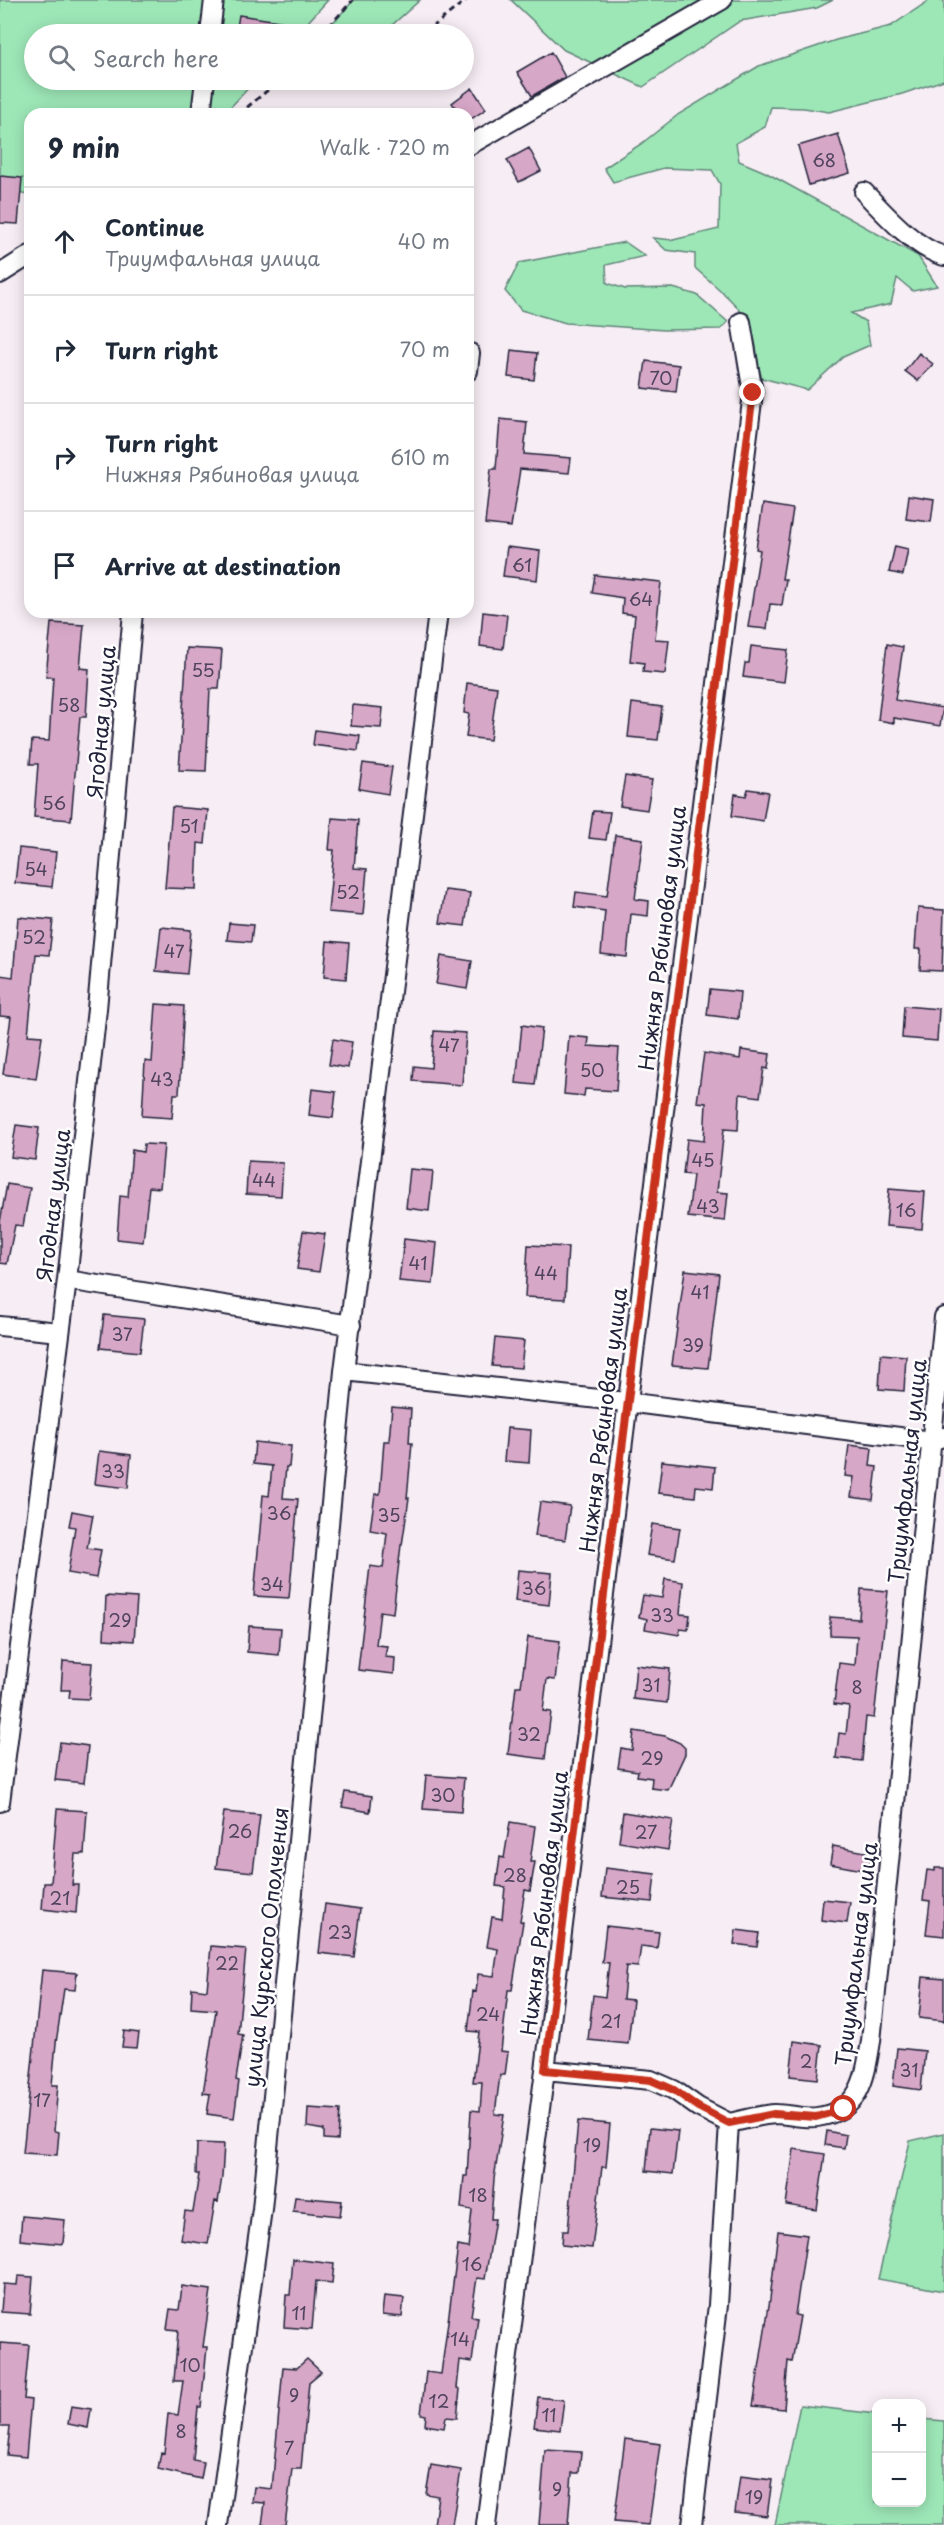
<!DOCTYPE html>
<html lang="en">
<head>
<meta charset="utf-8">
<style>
	:root { --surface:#fff; --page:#f2f2f3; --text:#1f2937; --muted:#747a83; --line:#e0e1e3 }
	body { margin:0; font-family:"Playpen Sans",sans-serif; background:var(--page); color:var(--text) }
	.controls { position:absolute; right:18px; bottom:18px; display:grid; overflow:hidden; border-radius:12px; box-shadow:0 3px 15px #0003 }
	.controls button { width:54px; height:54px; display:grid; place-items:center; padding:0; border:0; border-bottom:2px solid var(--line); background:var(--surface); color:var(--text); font:30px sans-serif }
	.stop { position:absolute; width:18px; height:18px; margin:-14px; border:4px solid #c8321e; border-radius:50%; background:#fff }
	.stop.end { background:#c8321e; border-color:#fff; box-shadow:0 2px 6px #0008 }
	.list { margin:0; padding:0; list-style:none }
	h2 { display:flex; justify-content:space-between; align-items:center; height:78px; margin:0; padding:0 24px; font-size:26px }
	h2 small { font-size:20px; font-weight:400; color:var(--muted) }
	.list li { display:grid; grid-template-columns:39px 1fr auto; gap:18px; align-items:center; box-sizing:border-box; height:108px; padding:0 24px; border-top:2px solid var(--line) }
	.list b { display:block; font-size:22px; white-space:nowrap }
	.list p { margin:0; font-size:20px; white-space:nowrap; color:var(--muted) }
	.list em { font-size:20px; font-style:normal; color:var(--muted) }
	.icon { flex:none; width:33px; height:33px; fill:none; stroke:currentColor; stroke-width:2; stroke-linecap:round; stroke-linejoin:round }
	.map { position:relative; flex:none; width:944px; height:2525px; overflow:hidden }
	.search { position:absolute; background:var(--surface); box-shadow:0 3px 15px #0003; left:24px; top:24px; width:450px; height:66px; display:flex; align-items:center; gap:15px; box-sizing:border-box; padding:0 21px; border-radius:33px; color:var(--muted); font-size:22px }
	.panel { position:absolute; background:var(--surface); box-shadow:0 3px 15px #0003; left:24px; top:108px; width:450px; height:510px; border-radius:18px }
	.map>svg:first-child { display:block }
	.green { fill:#9de7b7; stroke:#608479; stroke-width:1.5 }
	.building { fill:#d7a7c7; stroke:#22223b; stroke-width:1.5 }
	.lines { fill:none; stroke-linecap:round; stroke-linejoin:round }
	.minor-casing { stroke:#22223b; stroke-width:22 }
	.path { stroke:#22223b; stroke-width:3; stroke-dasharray:6 4.5; stroke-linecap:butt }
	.minor { stroke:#fff; stroke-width:18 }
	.route { stroke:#c8321e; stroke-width:8 }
	.labels { text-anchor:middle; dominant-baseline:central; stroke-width:5; stroke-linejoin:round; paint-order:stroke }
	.number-label { font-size:18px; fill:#4f435e }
	.street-label { font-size:21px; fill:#22223b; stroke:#fff }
</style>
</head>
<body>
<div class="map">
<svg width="944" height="2525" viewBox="0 0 944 2525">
	<rect width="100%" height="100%" fill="#f7edf4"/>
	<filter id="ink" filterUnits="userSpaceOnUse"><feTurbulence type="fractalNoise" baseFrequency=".0167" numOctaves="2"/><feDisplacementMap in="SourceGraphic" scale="12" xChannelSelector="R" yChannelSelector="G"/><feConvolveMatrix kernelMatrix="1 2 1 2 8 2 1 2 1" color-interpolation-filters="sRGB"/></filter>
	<g filter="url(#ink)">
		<path class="green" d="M0,0H328L297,34H34V80H256L224,114H30V195L0,190Z
			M354,0H420L382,34H322Z
			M511,0H833L817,8L740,21L643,87L564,50Z
			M930,0H944V80L902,94L829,112L804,108L771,107L765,127L736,143L739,161L765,172L918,256L937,286L913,291L897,278L891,304L851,313L866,322L870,345L843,357L807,390L762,378C757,366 758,355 755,342C748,309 719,290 695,268V254L666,250L653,238L673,240L719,229L720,184L712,170L664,168L613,182L604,168L641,144L679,114L759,66L836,40L891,26Z
			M625,242L645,256L606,265L607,283L625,289L673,288L697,295L728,322L721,329L664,330L566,323L521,310L505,291L519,263Z
			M944,2133V2291L878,2279L910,2141Z
			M800,2405L876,2414V2502H922V2419L944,2421V2525H775Z"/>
		<path class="building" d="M239,15L311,26V34H236Z
			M551,52L565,77L532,96L517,72Z
			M472,88L486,109L468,121V114H460L452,103Z
			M838,134L850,173L809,185L798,146Z
			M529,148L541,171L519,182L507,160Z
			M0,176L22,178L18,224L0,223Z
			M511,350L537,353L534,380L508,377Z
			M919,353L933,364L918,381L905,371Z
			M646,361L679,365L676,392L642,388Z
			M500,419L527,422L524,454L571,458L569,473L520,469L511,527L485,524L491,469H496Z
			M909,495L934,499L931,522L906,519Z
			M763,504L793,509L782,579H786L782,605L770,604L767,629L748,627L760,550L756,549Z
			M895,546L908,549L903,575L889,572Z
			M507,547L540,551L537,580L503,576Z
			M595,575L661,582L655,639L669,640L665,674L643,672L644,663L630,661L635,615L622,613L623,598L592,593Z
			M483,612L507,615L503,649L480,646Z
			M51,623L84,625L80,668L89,669L86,717H80L71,820L34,817L38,764H30L32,740L49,741L53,677H46Z
			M887,644L903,647L895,700L943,708L940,726L894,718V723L878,720Z
			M751,646L788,650L784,682L743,677L745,663H749Z
			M187,648L222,650L219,689H210L206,771L179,770Z
			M467,683L497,687L490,740L466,737L469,714L464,713Z
			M632,703L662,707L658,740L628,737Z
			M353,705L383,708L381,728L351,726Z
			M315,730L360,736L358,751L313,745Z
			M363,763L392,767L388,794L359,789Z
			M625,776L652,780L647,810L620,806Z
			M748,789L768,792L763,821L732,816L735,794L746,796Z
			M172,807L208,810L205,844L198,843L196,889L165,888Z
			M593,811L610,812L606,840L589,838Z
			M332,818L358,820L354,868L367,869L363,915L328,912L334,850H329Z
			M615,835L643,839L635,899L649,901L648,916L631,914L627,957L601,954L605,911L574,907L576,892L607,896Z
			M19,848L56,852L52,887L15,883Z
			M445,890L470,893L465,926L440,923Z
			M918,908L944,910L942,971L920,970L921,949H915Z
			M18,917L53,920L49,955L36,954L28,1035L42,1036L36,1079L3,1074L11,1017L0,1016V975L13,977Z
			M229,923L253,925L251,942L227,940Z
			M161,927L191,930L187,974L156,971Z
			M327,941L349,943L346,979L324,977Z
			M441,956L472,961L467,989L436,984Z
			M710,989L740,992L738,1019L707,1015Z
			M156,1004L184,1006L179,1094H174L172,1118L142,1116L145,1061L152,1062Z
			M904,1006L939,1009L937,1041L902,1038Z
			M522,1025L542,1028L535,1085L516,1083Z
			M434,1031L466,1033L462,1085L413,1081L414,1066L431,1068Z
			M569,1036L589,1038L588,1046L619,1048L616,1091L585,1089L584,1096L564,1094Z
			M333,1039L352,1042L348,1068L329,1065Z
			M741,1050L770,1054L768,1069L764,1068L760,1097L740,1094L738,1130L724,1129L717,1192L728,1193L725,1221L688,1217L693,1175L683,1174L687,1139L704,1141L706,1103L697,1102L704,1053L740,1059Z
			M312,1089L336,1092L333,1118L309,1115Z
			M16,1125L39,1128L35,1160L11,1157Z
			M144,1144L164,1145L160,1188L149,1187L143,1242L117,1239L120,1196L128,1197L132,1150L143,1152Z
			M248,1161L283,1163L281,1196L246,1194Z
			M410,1169L433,1171L429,1211L406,1208Z
			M7,1184L30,1188L23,1226L15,1225L7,1264L0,1263V1222Z
			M889,1189L925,1192L922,1229L886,1226Z
			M303,1231L325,1234L319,1272L297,1269Z
			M404,1239L437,1243L433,1284L399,1281Z
			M528,1245L568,1247L565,1299L525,1297Z
			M685,1270L719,1274L708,1368L672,1365Z
			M104,1315L144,1319L140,1352L100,1348Z
			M495,1338L524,1341L521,1368L492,1366Z
			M881,1354L906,1356L904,1391L879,1389Z
			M392,1407L411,1409L409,1443H412L407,1498H409L402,1545H401L393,1613L380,1611L376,1645L387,1646L385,1657L395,1658L394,1674L358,1670L370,1566L383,1568L387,1533L370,1530L375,1494H380L384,1441H389Z
			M507,1428L531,1430L529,1463L504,1461Z
			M255,1442L291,1446L289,1467H286L283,1498L298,1499L289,1598L254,1596L263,1495L269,1496L272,1466L253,1464Z
			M849,1445L872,1448L870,1466L877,1467L873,1500L851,1497L854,1477L845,1476Z
			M99,1451L131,1455L128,1488L95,1484Z
			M662,1461L715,1467L713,1488L696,1486L695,1497L658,1493Z
			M540,1502L570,1506L565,1540L535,1536Z
			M72,1511L93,1515L87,1548L101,1550L96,1578L68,1573L75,1527L69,1526Z
			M652,1524L680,1528L675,1559L647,1555Z
			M518,1570L552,1573L549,1605L515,1601Z
			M665,1579L683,1582L680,1614L690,1615L688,1630L680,1629L679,1635L645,1629L647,1619L639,1617L643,1595L662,1598Z
			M861,1589L888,1591L874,1718L866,1717L862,1761L836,1758L839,1733L846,1734L849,1706L834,1704L839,1663L855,1665L857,1636L830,1635V1617L859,1619Z
			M106,1596L137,1598L134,1641L104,1639Z
			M249,1626L281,1628L279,1655L247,1652Z
			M528,1637L560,1641L555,1680L547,1679L543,1711L551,1712L545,1759L508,1754L516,1686H521Z
			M63,1661L92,1663L89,1699L69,1698L70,1690H61Z
			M636,1665L670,1669L667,1703L633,1699Z
			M634,1731L665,1736L680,1743L685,1748V1754L668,1790L651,1788L652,1778L637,1776L638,1771L618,1768L621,1748L632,1750Z
			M60,1742L88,1746L84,1783L55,1780Z
			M426,1775L464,1778L461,1812L423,1809Z
			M345,1792L372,1796L370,1812L342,1807Z
			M57,1809L87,1811L84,1854H75L72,1885H78L76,1913L42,1909L44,1883H51Z
			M224,1812L260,1815L253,1872L216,1868Z
			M623,1812L673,1820L668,1850L619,1842Z
			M510,1822L535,1826L530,1862H535L530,1891L525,1890L520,1921L523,1922L512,1990H508L501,2051L508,2052L505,2075H500L495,2114L504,2115L494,2179L491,2219H495L485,2279L477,2278L471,2316L478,2317L472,2362L460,2360L457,2388L460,2389L457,2418L446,2417L444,2428L425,2425L426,2415L421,2414L426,2372L441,2374L458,2246L468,2248L472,2210L461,2208L464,2176H467L471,2110L480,2111L482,2082H473L479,2032L468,2031L473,1991L476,1992L478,1974L494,1976L498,1949L487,1947L492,1917L502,1919L505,1887L496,1886L500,1857L504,1858Z
			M833,1846L871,1853L868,1871L830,1864Z
			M605,1868L655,1874L652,1902L602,1897Z
			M935,1868H944V1936L926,1934L930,1901L923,1900L927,1870L935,1871Z
			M823,1899L850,1902L847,1923L821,1920Z
			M325,1904L360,1909L354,1957L319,1953Z
			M606,1926L659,1932L657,1948L641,1946L638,1967L626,1966L623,1999L633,2000L628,2044L588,2040L593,1995L605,1997L609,1963L602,1962Z
			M736,1930L759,1933L757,1947L734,1944Z
			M211,1946L246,1949L238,2034L243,2035L236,2080L239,2081L234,2118L207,2114L210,2094L203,2093L216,2010L191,2008L192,1988L207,1990Z
			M42,1970L77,1973L75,1990L64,1989L56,2043L52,2085H58L54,2131L59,2132L57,2155L23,2153Z
			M923,1977L944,1979V2021L919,2018Z
			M124,2031L139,2033L137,2048L122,2047Z
			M794,2041L822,2045L818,2079L790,2076Z
			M897,2048L925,2051L921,2090L893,2086Z
			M308,2108L340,2110L338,2140L324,2139V2130L307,2127Z
			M578,2121L610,2124L606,2167H602L592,2248L562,2245L563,2231H568Z
			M650,2128L678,2131L673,2174L646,2171Z
			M827,2131L846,2135L844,2148L825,2145Z
			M197,2143L224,2144L222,2177L218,2202L215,2201L208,2244L181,2240L185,2211L193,2212L199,2174H196Z
			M794,2149L825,2154L817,2210L786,2205Z
			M295,2197L342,2201L340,2216L293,2211Z
			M22,2216L65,2220L63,2244L20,2240Z
			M778,2231L807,2235L795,2315L800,2316L792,2362L788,2361L784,2409L753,2406L770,2299Z
			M293,2259L334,2264L332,2283L316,2281L312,2329L284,2327L286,2295H290Z
			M18,2276L33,2277L30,2314L1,2312L3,2284L17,2285Z
			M182,2286L211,2290L203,2347H207L201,2407H198L193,2460L204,2462L201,2479L158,2469L161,2452L164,2453L168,2414L178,2415L183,2381H174L178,2330L167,2329L170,2309L179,2310Z
			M384,2296L404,2298L402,2317L382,2315Z
			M0,2343L29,2345L24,2399L31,2400L26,2457L7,2455L10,2426H0Z
			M307,2359L321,2372L309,2382L301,2469H292L285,2525H262L265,2503L252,2502L254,2487L272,2489L283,2367L297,2368Z
			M538,2397L564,2400L560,2430L534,2427Z
			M71,2406L91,2409L88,2428L68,2424Z
			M625,2439L660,2444L649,2525L614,2522Z
			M545,2450L581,2452L579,2473H572L568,2525H539Z
			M431,2465L461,2470L452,2525H434L438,2496L426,2494Z
			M740,2476L772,2480L767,2516L735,2512Z"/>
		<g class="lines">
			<defs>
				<path id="minor" d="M210,34L214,0
					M201,114L205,80
					M468,146L722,0
					M864,192C885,214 915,248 944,256
					M0,274L30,255
					M468,371L470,353
					M67,1280L351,1325
					M0,1326L59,1332
					M344,1371L626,1402L931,1441L943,1437
					M0,1802L67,1280L97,1009L133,612
					M545,2070L651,2080L674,2090L698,2107L729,2123
					M218,2525L262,2209L344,1371L438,612
					M486,2525L545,2070L753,393L741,322
					M692,2525L718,2305L729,2123C744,2120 760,2115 775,2114C789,2114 804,2119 817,2117C861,2111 865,2078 871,2041L944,1317"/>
			</defs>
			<use href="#minor" class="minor-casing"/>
			<path class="path" d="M322,34L353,0
				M424,34L466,0
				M239,114L280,80
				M468,330L470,336"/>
			<use href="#minor" class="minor"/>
		</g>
	</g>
	<g class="lines" filter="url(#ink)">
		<path class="route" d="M753,393L545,2070L651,2080L674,2090L698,2107L729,2123L774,2114L816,2117L844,2109"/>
	</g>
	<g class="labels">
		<g class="number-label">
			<text x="824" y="159">68</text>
			<text x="661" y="377">70</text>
			<text x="522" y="564">61</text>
			<text x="641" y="598">64</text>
			<text x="203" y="669">55</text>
			<text x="69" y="704">58</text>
			<text x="54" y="802">56</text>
			<text x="189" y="825">51</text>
			<text x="36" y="868">54</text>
			<text x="348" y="891">52</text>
			<text x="34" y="936">52</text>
			<text x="174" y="950">47</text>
			<text x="449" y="1044">47</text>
			<text x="592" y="1069">50</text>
			<text x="162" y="1078">43</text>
			<text x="703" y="1159">45</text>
			<text x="264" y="1179">44</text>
			<text x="708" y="1205">43</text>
			<text x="906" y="1209">16</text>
			<text x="418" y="1262">41</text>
			<text x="546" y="1272">44</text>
			<text x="700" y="1291">41</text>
			<text x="122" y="1333">37</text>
			<text x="693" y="1344">39</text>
			<text x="113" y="1470">33</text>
			<text x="279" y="1512">36</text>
			<text x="389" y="1514">35</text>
			<text x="272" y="1583">34</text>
			<text x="534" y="1587">36</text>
			<text x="662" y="1614">33</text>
			<text x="120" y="1619">29</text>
			<text x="651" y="1684">31</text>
			<text x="857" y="1686">8</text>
			<text x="529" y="1733">32</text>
			<text x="652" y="1757">29</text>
			<text x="443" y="1794">30</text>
			<text x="240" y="1830">26</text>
			<text x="646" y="1831">27</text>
			<text x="515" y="1874">28</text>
			<text x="628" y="1886">25</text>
			<text x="60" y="1897">21</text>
			<text x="340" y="1931">23</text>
			<text x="227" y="1962">22</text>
			<text x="488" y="2013">24</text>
			<text x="611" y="2020">21</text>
			<text x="806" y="2060">2</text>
			<text x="909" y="2069">31</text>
			<text x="42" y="2099">17</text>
			<text x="592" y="2144">19</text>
			<text x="478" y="2194">18</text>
			<text x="472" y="2263">16</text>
			<text x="299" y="2312">11</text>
			<text x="460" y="2338">14</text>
			<text x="190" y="2364">10</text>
			<text x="294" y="2394">9</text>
			<text x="439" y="2400">12</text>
			<text x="549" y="2414">11</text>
			<text x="181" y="2430">8</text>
			<text x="289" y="2447">7</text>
			<text x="557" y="2488">9</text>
			<text x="754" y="2496">19</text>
		</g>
		<g class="street-label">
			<text transform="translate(100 722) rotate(-85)">Ягодная улица</text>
			<text transform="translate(661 938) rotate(-83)">Нижняя Рябиновая улица</text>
			<text transform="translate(52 1205) rotate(-83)">Ягодная улица</text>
			<text transform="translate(602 1420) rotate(-83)">Нижняя Рябиновая улица</text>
			<text transform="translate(906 1471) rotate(-84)">Триумфальная улица</text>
			<text transform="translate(543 1903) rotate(-83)">Нижняя Рябиновая улица</text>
			<text transform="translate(265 1947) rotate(-84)">улица Курского Ополчения</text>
			<text transform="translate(855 1954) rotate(-83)">Триумфальная улица</text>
		</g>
	</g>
</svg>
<div class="controls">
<button>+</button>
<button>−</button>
</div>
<div class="stop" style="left:844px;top:2109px"></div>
<div class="stop end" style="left:753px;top:393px"></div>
<div class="search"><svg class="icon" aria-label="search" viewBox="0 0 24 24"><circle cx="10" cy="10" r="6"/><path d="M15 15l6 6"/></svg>Search here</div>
<section class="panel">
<h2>9 min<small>Walk · 720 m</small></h2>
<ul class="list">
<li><svg class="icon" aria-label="ahead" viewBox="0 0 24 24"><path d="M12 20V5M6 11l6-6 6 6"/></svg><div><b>Continue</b><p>Триумфальная улица</p></div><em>40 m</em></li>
<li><svg class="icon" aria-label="right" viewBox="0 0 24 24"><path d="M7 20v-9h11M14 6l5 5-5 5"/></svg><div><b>Turn right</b></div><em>70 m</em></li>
<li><svg class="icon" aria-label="right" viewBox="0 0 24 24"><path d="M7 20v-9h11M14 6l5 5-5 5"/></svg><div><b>Turn right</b><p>Нижняя Рябиновая улица</p></div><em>610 m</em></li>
<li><svg class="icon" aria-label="arrive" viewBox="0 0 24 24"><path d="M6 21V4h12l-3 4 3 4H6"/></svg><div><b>Arrive at destination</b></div></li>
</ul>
</section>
</div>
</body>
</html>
